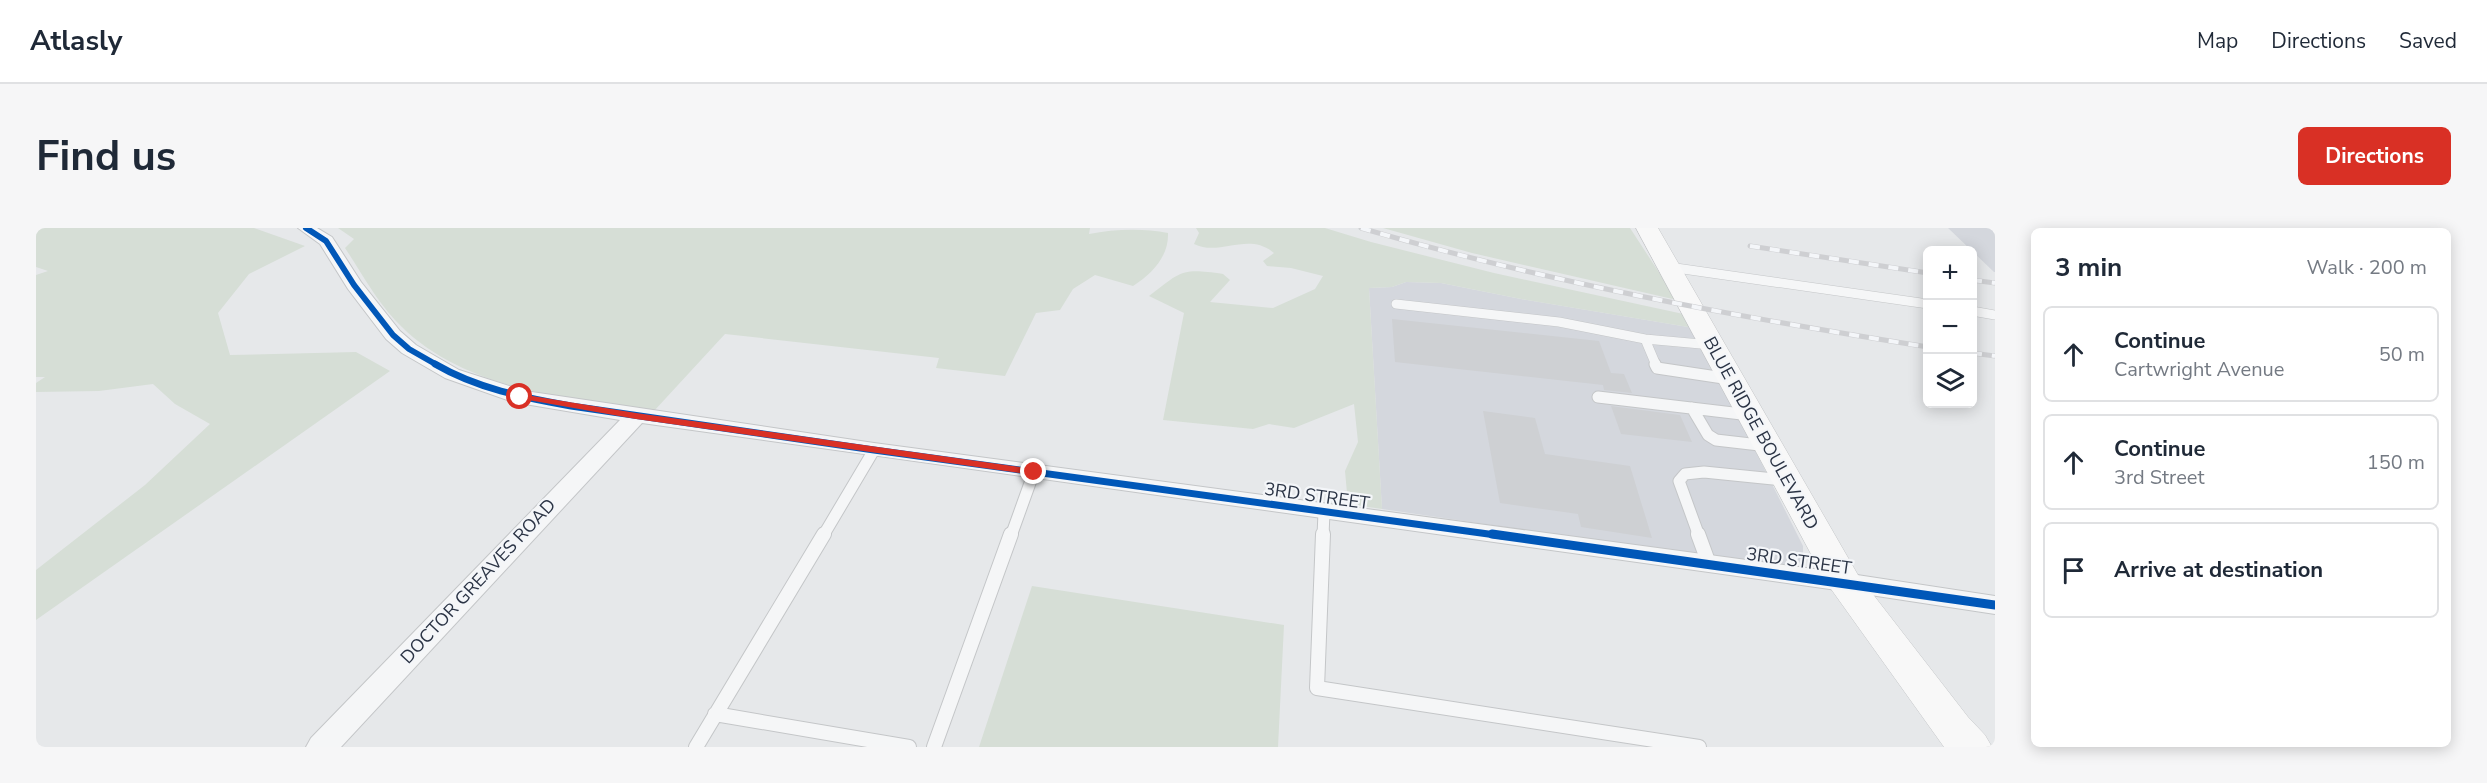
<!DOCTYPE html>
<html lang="en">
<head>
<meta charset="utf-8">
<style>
	:root { --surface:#fff; --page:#f6f6f7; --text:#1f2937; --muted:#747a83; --line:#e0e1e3; --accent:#d93025 }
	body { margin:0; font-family:"Nunito Sans",sans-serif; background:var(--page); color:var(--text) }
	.controls { position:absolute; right:18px; top:18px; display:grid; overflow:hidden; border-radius:9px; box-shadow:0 3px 15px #0003 }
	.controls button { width:54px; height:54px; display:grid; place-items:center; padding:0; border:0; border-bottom:2px solid var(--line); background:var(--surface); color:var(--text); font:30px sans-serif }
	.stop { position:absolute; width:18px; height:18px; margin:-14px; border:4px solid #d93025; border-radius:50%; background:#fff }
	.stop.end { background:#d93025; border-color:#fff; box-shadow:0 2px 6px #0008 }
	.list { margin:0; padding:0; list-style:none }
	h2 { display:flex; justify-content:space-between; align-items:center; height:78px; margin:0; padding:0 24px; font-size:26px }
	h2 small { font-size:20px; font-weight:400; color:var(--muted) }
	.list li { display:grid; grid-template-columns:39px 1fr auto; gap:18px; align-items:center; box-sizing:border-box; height:96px; margin:0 12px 12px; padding:0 12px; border:2px solid var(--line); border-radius:9px }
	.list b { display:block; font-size:22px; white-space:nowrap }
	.list p { margin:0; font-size:20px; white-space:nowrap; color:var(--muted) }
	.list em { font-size:20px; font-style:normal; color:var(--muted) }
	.icon { flex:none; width:33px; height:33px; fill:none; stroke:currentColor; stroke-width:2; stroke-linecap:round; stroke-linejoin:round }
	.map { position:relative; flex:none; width:1959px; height:519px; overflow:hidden; border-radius:9px }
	header { display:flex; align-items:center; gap:36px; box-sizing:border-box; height:84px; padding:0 30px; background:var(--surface); border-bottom:2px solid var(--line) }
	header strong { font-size:28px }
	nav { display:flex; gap:33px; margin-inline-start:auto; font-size:21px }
	.intro { display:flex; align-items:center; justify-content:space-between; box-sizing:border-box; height:144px; padding:0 36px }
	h1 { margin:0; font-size:42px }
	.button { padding:15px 27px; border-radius:9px; background:var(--accent); color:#fff; font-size:21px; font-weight:700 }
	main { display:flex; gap:36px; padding:0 36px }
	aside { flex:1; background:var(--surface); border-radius:9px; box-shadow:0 3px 15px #0003 }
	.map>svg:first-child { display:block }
	.built { fill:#d4d7dd }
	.green { fill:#d6ded6 }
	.building { fill:#ced0d3 }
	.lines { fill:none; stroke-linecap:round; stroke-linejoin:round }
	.lane-far2-casing { stroke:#c4c6c8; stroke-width:10 }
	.lane-far1-casing { stroke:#c4c6c8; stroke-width:13 }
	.lane-casing { stroke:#c4c6c8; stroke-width:16 }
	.street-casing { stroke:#c4c6c8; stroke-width:2 }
	.secondary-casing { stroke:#c4c6c8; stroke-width:1 }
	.lane-far2 { stroke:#f5f6f7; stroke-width:9 }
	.lane-far1 { stroke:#f5f6f7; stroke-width:11 }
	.lane { stroke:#f5f6f7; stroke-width:14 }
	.street { fill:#f5f6f7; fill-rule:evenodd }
	.secondary { fill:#f8f8f8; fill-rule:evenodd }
	.rail-casing { stroke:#cecfd2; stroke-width:5 }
	.rail { stroke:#f4f6f9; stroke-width:4; stroke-dasharray:10; stroke-linecap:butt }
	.cycleway-far2-casing { stroke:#f4f6f9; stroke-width:9 }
	.cycleway-far1-casing { stroke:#f4f6f9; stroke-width:10 }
	.cycleway-casing { stroke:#f4f6f9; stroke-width:13 }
	.cycleway-far2 { stroke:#0057b8; stroke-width:6 }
	.cycleway-far1 { stroke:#0057b8; stroke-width:7 }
	.cycleway { stroke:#0057b8; stroke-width:9 }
	.route { fill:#d93025 }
	.labels { text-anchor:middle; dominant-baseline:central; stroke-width:4.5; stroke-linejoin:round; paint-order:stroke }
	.street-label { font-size:18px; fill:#2b3445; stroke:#f4f6f9 }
</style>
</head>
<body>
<header>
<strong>Atlasly</strong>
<nav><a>Map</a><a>Directions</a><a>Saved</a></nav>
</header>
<div class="intro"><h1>Find us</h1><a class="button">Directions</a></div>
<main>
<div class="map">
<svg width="1959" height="519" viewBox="0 0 1959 519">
	<rect width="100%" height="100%" fill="#e6e8ea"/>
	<path class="built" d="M1912,0H1959V44H1958Z
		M1370,54L1405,55L1485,71L1658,100L1767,318V330L1762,336L1752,338L1715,335L1346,281L1333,60L1356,59Z"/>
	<path class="green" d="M0,0H218L269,18L213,46L182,85L194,127L320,124L354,143L0,392V342L109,257L174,196L139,176L117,156L63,163L0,164V155L9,149H0V47L12,43L0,39Z
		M302,0H1054L1053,6C1078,1 1107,0 1132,5C1133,28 1116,46 1097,58L1059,47L1037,61L1024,82L1000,85L969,148L900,140L903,130L689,106L618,183C530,170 424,162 359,92C340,72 325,44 309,20L318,11Z
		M1160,0H1289L1335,14L1458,45L1652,87L1658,100L1485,71L1405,55L1370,54L1356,59L1333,60L1346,281L1312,276L1309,243L1322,214L1318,176L1258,200L1233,196L1217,201L1127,192L1148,85L1113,68C1146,43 1145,40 1187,46L1194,52L1174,74L1237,80L1279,61L1287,48L1255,40L1231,38L1227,33L1238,25C1212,3 1184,29 1158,16L1163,5Z
		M1347,0H1594L1641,72L1436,25Z
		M996,358L1248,397L1242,519H943Z"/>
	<path class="building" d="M1356,91L1563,113L1575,145L1588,146L1596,165L1568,162L1567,157L1359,134Z
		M1575,178L1644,187L1656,214L1585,206Z
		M1447,183L1499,190L1509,226L1594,238L1616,310L1545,299L1542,286L1464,275Z"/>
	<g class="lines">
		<defs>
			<path id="lane-far2" d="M1633,39L1892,76
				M1360,76L1523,94L1609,111
				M1936,83L1959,87
				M1620,137L1609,111L1676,117"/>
			<path id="lane-far1" d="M1619,136L1621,140L1694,151
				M1562,169L1714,187
				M1656,180L1672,207L1680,212L1732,218
				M787,308L838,222
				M975,308L998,244
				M1287,308L1288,284
				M1663,308L1643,253L1649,246L1668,244L1748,252"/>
			<path id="lane" d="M1287,306L1281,460L1663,519
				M1662,306L1673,336
				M679,486L873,519
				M660,519L788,306
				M898,519L975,306"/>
			<path id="street" d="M262,0H281L296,9L325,54L364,103L380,117L423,142L489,163L838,215L1808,345L1959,368V386L1808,363L606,195L305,519H270L275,510L584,192L477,174L409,150L366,125L350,111L312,61L284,16Z"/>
			<path id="secondary" d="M1600,0H1622L1822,347L1932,489L1949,507L1956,519H1908L1790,354Z"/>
		</defs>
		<use href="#lane-far2" class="lane-far2-casing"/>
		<use href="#lane-far1" class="lane-far1-casing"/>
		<use href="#lane" class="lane-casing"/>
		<use href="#street" class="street-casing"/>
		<use href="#secondary" class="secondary-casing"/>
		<use href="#lane-far2" class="lane-far2"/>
		<use href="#lane-far1" class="lane-far1"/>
		<use href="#lane" class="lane"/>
		<use href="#street" class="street"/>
		<use href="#secondary" class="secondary"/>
		<defs>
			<path id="rail" d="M1325,0C1511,54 1700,89 1892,119
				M1714,18L1892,45
				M1936,52L1959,55
				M1936,125L1959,128"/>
		</defs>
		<use href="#rail" class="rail-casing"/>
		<use href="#rail" class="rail"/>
		<defs>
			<path id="cycleway-far2" d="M270,0L290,13L318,57L357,107L373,121L401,137"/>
			<path id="cycleway-far1" d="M399,136C440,160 488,170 535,178L838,222L1467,308"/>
			<path id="cycleway" d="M1456,306L1959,377"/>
		</defs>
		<use href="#cycleway-far2" class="cycleway-far2-casing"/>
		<use href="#cycleway-far1" class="cycleway-far1-casing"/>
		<use href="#cycleway" class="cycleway-casing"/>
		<use href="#cycleway-far2" class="cycleway-far2"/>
		<use href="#cycleway-far1" class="cycleway-far1"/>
		<use href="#cycleway" class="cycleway"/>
	</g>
	<path class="route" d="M484,166L600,185L998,241L1002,244L998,247L600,191L481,170V167Z"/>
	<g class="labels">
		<g class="street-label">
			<text transform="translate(1725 205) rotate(61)">BLUE RIDGE BOULEVARD</text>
			<text transform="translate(1281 268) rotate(8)">3RD STREET</text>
			<text transform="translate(1763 333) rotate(8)">3RD STREET</text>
			<text transform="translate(442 353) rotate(-47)">DOCTOR GREAVES ROAD</text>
		</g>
	</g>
</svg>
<div class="controls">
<button>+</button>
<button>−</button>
<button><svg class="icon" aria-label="layers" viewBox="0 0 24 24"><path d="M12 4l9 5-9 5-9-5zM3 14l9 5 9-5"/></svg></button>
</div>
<div class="stop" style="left:484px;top:169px"></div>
<div class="stop end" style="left:998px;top:244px"></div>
</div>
<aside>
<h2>3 min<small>Walk · 200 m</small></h2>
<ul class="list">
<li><svg class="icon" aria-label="ahead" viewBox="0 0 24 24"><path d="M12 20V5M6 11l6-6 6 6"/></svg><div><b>Continue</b><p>Cartwright Avenue</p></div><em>50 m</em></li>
<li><svg class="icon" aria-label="ahead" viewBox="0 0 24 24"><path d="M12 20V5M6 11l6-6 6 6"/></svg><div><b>Continue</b><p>3rd Street</p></div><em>150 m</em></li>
<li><svg class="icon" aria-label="arrive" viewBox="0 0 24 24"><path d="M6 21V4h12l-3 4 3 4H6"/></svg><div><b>Arrive at destination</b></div></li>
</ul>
</aside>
</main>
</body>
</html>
